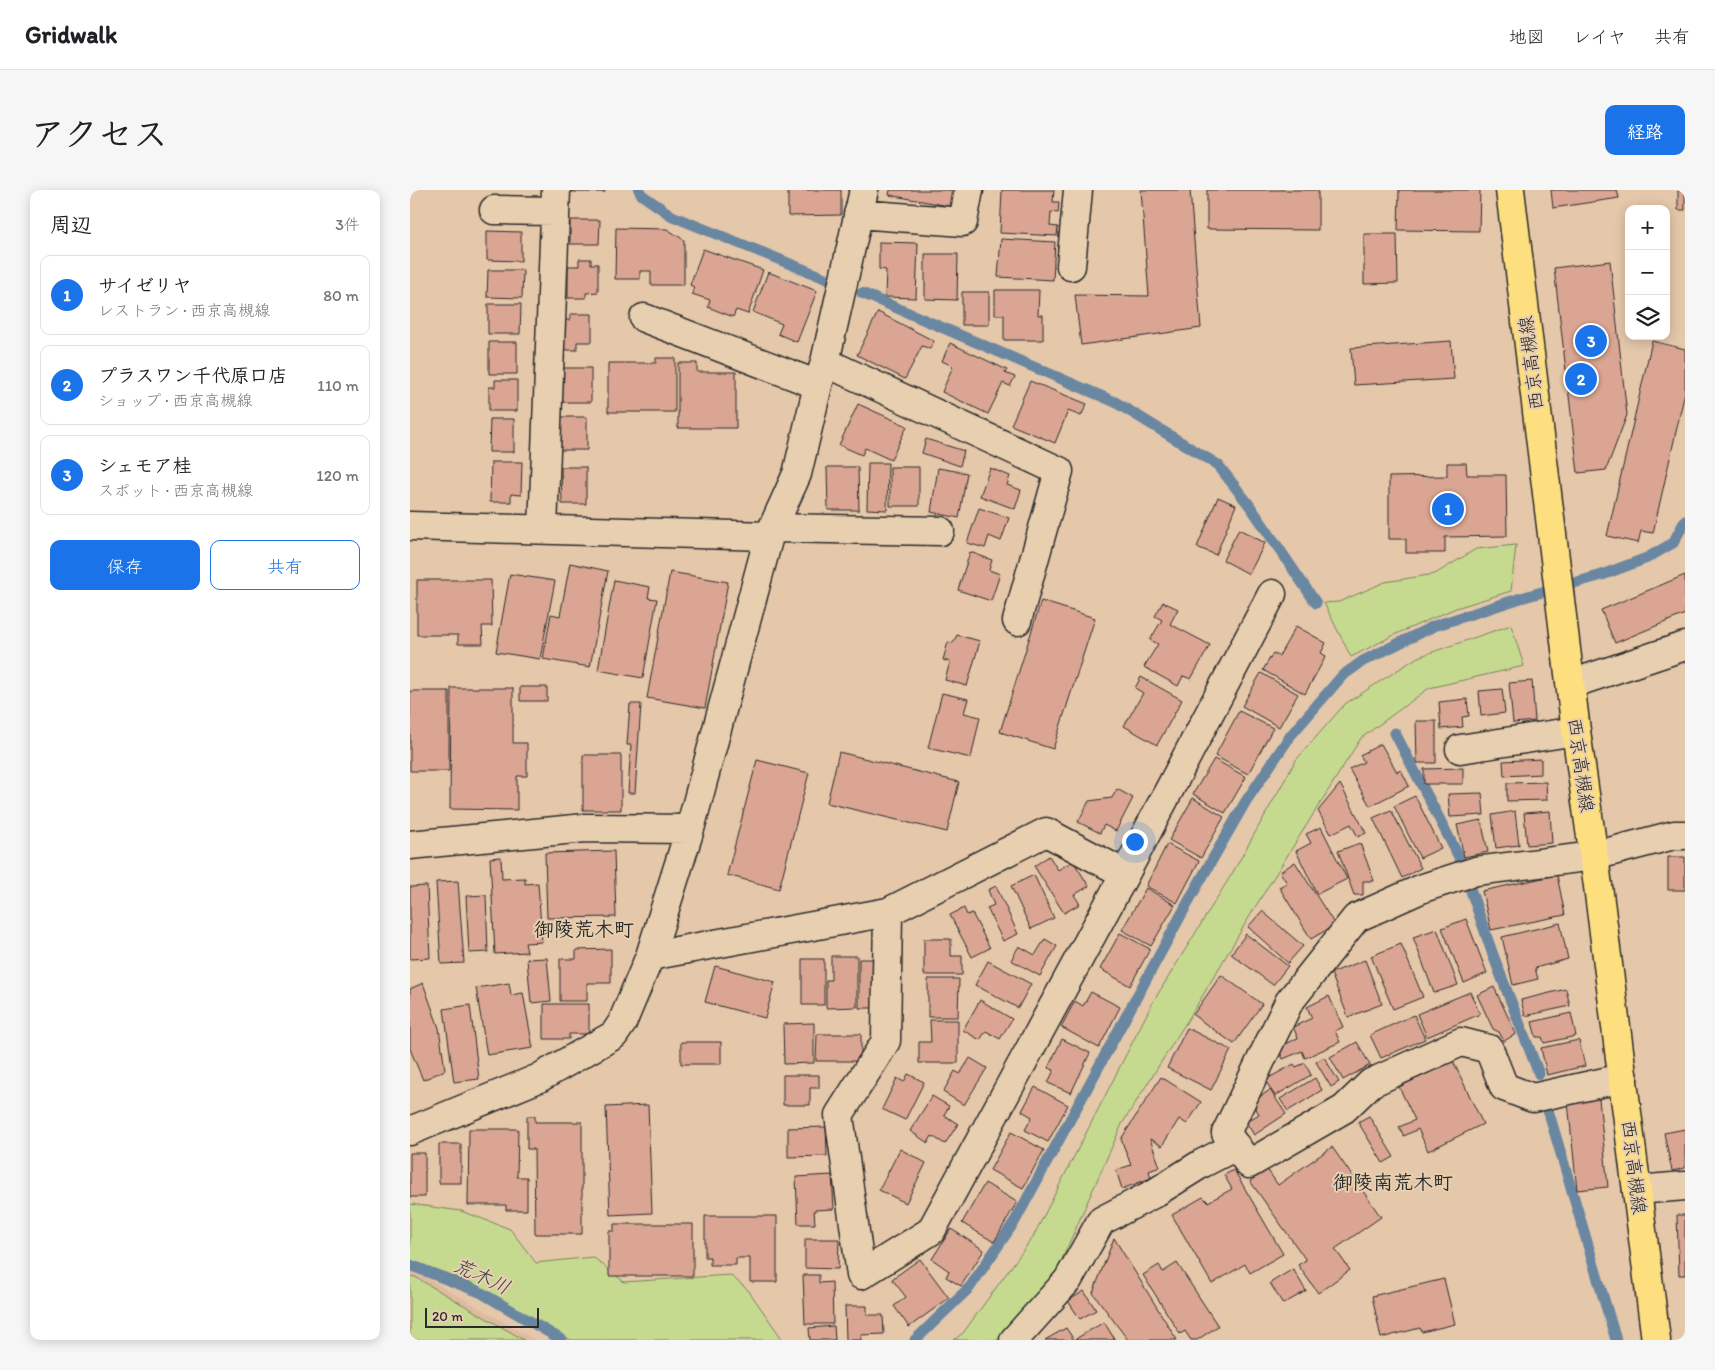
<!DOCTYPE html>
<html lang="ja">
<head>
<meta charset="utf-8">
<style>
	:root { --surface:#fff; --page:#f6f6f6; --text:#202124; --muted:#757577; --line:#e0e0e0; --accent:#1a73e8 }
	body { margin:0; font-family:Itim,"Klee One",sans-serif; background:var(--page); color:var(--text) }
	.controls { position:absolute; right:15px; top:15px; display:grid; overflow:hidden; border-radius:10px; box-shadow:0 2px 12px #0003 }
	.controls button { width:45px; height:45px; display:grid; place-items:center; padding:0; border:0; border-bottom:1px solid var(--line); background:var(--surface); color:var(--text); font:25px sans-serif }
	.scale { position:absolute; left:15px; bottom:12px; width:114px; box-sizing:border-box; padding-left:5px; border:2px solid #2b2b2b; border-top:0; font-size:14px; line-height:18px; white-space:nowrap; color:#2b2b2b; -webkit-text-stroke:4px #e7cfb0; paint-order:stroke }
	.you { position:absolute; left:724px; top:651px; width:18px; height:18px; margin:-12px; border:4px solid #fff; border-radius:50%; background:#1a73e8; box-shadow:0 0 0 8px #1a73e833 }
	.badge { display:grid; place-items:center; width:32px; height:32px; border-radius:50%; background:var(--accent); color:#fff; font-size:16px; font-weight:700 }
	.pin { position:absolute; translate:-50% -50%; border:2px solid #fff; box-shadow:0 1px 5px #0006 }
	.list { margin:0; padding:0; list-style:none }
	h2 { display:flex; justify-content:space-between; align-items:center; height:65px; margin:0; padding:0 20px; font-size:21px }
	h2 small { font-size:16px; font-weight:400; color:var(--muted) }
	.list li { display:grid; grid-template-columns:32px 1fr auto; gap:15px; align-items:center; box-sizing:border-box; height:80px; margin:0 10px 10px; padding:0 10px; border:1px solid var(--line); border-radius:10px }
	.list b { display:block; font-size:19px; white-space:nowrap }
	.list p { margin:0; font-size:16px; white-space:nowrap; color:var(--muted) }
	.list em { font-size:16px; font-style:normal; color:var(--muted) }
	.actions { display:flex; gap:10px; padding:15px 20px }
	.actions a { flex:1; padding:11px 0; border:1px solid var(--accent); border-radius:10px; text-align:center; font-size:18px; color:var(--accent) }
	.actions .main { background:var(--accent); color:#fff }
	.icon { flex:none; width:28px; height:28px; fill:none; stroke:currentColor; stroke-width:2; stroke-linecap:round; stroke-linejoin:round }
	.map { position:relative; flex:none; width:1275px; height:1150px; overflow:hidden; border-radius:10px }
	header { display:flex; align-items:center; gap:30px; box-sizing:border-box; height:70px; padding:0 25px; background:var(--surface); border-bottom:1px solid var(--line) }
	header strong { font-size:24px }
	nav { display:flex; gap:28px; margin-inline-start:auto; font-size:18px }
	.intro { display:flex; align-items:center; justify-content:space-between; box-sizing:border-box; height:120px; padding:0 30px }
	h1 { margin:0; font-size:35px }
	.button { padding:12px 22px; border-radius:10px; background:var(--accent); color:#fff; font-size:18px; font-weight:700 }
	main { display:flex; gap:30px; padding:0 30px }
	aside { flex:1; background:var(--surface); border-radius:10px; box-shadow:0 2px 12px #0003 }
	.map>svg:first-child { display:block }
	.built { fill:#debaa1 }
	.green { fill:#c6da8f; stroke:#78825d }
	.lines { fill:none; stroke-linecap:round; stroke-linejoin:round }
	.stream { stroke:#6b87a2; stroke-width:11 }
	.building { fill:#dba593; stroke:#2b2b2b }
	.minor-casing { stroke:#2b2b2b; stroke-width:31 }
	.major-casing { stroke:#2b2b2b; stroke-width:31 }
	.minor { stroke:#e7cfb0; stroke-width:28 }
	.major { stroke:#fedf80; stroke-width:28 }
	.labels { text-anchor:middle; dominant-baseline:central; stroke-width:4; stroke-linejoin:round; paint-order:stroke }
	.street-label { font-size:19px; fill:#2b2b2b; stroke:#e7cfb0 }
	.neighbourhood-label { font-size:20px; font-weight:bold; fill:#2b2b2b; stroke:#e7cfb0 }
	.water-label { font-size:20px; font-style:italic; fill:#3b4249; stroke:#e7cfb0 }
</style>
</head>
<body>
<header>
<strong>Gridwalk</strong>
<nav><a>地図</a><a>レイヤ</a><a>共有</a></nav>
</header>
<div class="intro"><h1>アクセス</h1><a class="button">経路</a></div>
<main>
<aside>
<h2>周辺<small>3件</small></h2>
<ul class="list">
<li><span class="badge">1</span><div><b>サイゼリヤ</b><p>レストラン · 西京高槻線</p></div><em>80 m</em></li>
<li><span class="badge">2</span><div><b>プラスワン千代原口店</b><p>ショップ · 西京高槻線</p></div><em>110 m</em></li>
<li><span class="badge">3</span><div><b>シェモア桂</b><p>スポット · 西京高槻線</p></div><em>120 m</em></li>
</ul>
<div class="actions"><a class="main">保存</a><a>共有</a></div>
</aside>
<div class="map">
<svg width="1275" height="1150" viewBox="0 0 1275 1150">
	<rect width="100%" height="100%" fill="#e5c7aa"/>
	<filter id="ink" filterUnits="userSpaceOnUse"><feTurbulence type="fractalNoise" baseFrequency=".02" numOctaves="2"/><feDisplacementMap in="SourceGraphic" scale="10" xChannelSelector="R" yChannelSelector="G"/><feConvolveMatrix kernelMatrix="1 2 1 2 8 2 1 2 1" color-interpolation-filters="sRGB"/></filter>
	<g filter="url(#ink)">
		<path class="built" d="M0,1080H3L125,1150H0Z"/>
		<path class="green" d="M1106,355L1101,401L1046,418L986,444L941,467L914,413L929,412L975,392L1025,384L1066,359Z
			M1101,435L1114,476L1019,498L951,548L847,714L784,820L712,934L641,1094L595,1150H544L553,1143L623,1047L743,812L823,682L886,570L935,514L1008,467Z
			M0,1014L51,1021L100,1039L126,1073L183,1067L214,1092L320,1085L338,1100L373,1150H161L60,1092L0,1070Z
			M0,1086L5,1087L114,1150H0Z"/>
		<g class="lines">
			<path class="stream" d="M229,0L232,5L262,26L415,88
				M452,103L705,212L808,275L840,316L906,413
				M985,543L1050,669
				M1061,701L1083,765L1129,884
				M1138,920L1206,1150
				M0,1075L70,1102L152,1150
				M505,1150L560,1097L605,1031L782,705L836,611L881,545L932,486L953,471L1024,436L1111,408L1192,385L1237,368L1263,353L1275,331"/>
		</g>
		<path class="building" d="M160,0H195V2H160Z
			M378,0H431V25L378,26Z
			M480,0H542L539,16L479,5Z
			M592,0H644L643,12H649L648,23L641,22L640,36L648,37L647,46L590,43Z
			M731,0H780L791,138L671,155L665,105L739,106Z
			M797,0H908V40L797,39Z
			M989,0H1070L1069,41L988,40Z
			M1141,0H1207L1209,8L1143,18Z
			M1268,0H1275V20H1268Z
			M160,30H190L189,54H160Z
			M206,38L257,39L274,50V95H241V81H230V89H205Z
			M77,41L111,42V71L77,70Z
			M954,44H987L988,93L954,94Z
			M591,49L645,52L643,90L588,87Z
			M469,52L508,53L506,108L475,107L476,80L469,79Z
			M293,59L353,80L338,124L326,120L323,127L298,117L300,110L282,104L284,97L280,95Z
			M515,64H548L547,110L515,109Z
			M169,69H181V74H188V102L176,103V108H158V76H169Z
			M1200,71L1217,225L1196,280L1168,283L1144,78Z
			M78,80H113L112,108L77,107Z
			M358,82L407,101L387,152L368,144L372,134L343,122Z
			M585,100H629L628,125H633V150H594V125H585Z
			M552,102H579V135H552Z
			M78,114H111L110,144H78Z
			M468,122L524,151L520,159L512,156L495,189L447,165Z
			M160,124H182V152H167V160H151V130H160Z
			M1041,151L1044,189L944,195L941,158Z
			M1242,151L1275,159V202L1243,343L1231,341L1228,353L1197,346Z
			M79,152H107V184H79Z
			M540,153L597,180L595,183L605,187L600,196L593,193L578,224L532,202L543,176L532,171Z
			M246,168H265V222H198V173H246Z
			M268,173H287V182H326V238H268Z
			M152,178H181V212H152Z
			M85,190H107V221H79V197H85Z
			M620,191L677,214L671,226L658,221L645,253L601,235Z
			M448,214L497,236L481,270L455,258L452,265L429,255Z
			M147,227H177V260H147Z
			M80,229H104V262H79Z
			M516,249L554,261L550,276L512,263Z
			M81,272H112L111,305L101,304V312H80Z
			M458,273H478L477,320L457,319Z
			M1037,273H1056L1057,285H1096L1097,346L1035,347V363H996V349H979V287L1037,286Z
			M151,277H176V314H152Z
			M417,277H448L449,320H418Z
			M480,277H509V316H480Z
			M528,278L557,283L549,328L521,322Z
			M580,278L600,286L597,295L611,300L605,319L570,306Z
			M808,307L826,315L806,365L787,357Z
			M569,318L599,328L591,351L579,346L575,358L557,353Z
			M829,339L855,353L839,384L813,370Z
			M560,362L582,370L579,380L590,384L581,411L548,400Z
			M160,373L198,381L180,477L133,469L141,424L150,426Z
			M260,382L318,392L295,518L237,508Z
			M100,384L145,391L130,469L86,462Z
			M1275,385V424L1205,453L1191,420Z
			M7,390H81L82,436H72L73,454H48V445H7Z
			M204,390L240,397L238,408L247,409L233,488L188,480Z
			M631,411L685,428L643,559L590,542Z
			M753,412L768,419L760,434L800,455L781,489L773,486L768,496L734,477L748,454L740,450L752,430L745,426Z
			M886,436L916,453L911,463L916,466L895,504L853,480L863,463L869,466Z
			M547,445L570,451L557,496L535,490L540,472L533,470L538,452L543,453Z
			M851,483L888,504L869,537L832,516Z
			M731,487L772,510L747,555L714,536L733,503L725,498Z
			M1122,491L1125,531L1103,533L1099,493Z
			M110,497H137V511H110Z
			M41,498H103V553H117V586H107V620L40,619Z
			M1092,499L1095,523L1071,526L1069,501Z
			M0,501H39V581H0Z
			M532,503L558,509L554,523L570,527L561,568L518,558Z
			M1057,509L1059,526L1052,527L1053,537L1031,539L1029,512Z
			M220,514H231L225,603H218L221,555H217Z
			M829,521L863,538L838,584L805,566Z
			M1006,531H1026V573H1007Z
			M971,554L987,582L991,580L999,596L960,616L939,579L954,572L950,565Z
			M429,562L549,592L537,642L417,613Z
			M173,565H211V620H173Z
			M804,569L836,587L815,623L783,604Z
			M1131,569V584L1094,586L1093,571Z
			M347,570L399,583L369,699L317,685Z
			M1053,578V594H1014V579Z
			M1136,592L1137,610L1097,611V593Z
			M930,594L956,643L948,647L941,634L921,644L908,621Z
			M707,599L723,608L706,641L694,635L690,643L668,632L679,611L702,608Z
			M1072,603L1074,625L1040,627L1038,604Z
			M1005,606L1031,658L1010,668L984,616Z
			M783,608L814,627L791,668L759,650Z
			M981,620L1011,678L992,688L963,628Z
			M1105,621L1109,655L1086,658L1082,625Z
			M1140,621L1142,653L1117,655L1114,623Z
			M1071,630L1078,662L1054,667L1047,635Z
			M911,637L937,689L907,704L886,661L901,653L896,644Z
			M950,653L964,691H953V705H944L928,661Z
			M757,654L789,671L767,713L736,696Z
			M204,661L206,727L137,728L135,663Z
			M639,666L648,680L663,671L679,696L664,705L670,714L654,723L624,676Z
			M91,667L92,689L115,688V694L128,693L132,752L115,753L117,762L85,764L80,668Z
			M1258,667H1275V700H1258Z
			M885,672L925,735L901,749L869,697L877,693L870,682Z
			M624,685L644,728L621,739L601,696Z
			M1147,685L1155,725L1081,740L1072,701Z
			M48,691L54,773L31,774L26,692Z
			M17,696L20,768L0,769V697Z
			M586,696L608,744L593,751L577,718L584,715L578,700Z
			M736,698L765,715L741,756L712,740Z
			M76,705L78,762L59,763L56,706Z
			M554,718L557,725L562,723L580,758L562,767L540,725Z
			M852,721L893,756L878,773L838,737Z
			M1056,729L1077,783L1054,793L1032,738Z
			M1150,733L1158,769L1125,778L1128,789L1103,795L1092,747Z
			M1027,739L1048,795L1024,803L1003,747Z
			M710,743L740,759L720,796L690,779Z
			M836,744L878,776L863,795L821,764Z
			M514,749H541V766H552V785H514Z
			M635,749L647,756L630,786L601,770L609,756L625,765Z
			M991,754L1013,807L983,819L961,766Z
			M201,759V793H177V811H150V769H166V760Z
			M421,766H447V817L416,818V790H421Z
			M137,768L141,811L121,813L117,769Z
			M392,769H414V815H392Z
			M449,769H474V818H449Z
			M955,770L972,814L938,827L921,783Z
			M578,771L621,794L608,818L565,795Z
			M305,776L365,792L355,828L295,812Z
			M811,785L852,814L824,854L783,825Z
			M518,789H549L548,827H518Z
			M13,793L29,838L35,880L13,890L0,859V799Z
			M99,793L101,805L113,803L123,858L77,865L66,798Z
			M1084,797L1106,844L1094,851L1089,842L1083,839L1067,805Z
			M1156,799L1160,816L1115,826L1111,810Z
			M681,802L710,817L689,858L651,837L665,811L673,816Z
			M1060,802L1070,824L1017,847L1007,824Z
			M919,806L933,837L925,841L930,852L895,868L892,861L873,869L868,858L888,848L883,837L902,828L897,817Z
			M570,810L602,829L590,849L576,841L570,850L553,840Z
			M134,814H179V844H159V849H134Z
			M60,815L69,889L44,892L34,819Z
			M1161,823L1166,846L1134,853L1132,847H1126L1122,832Z
			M1004,825L1015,849L971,868L960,845Z
			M520,830H548V873H509V852H521Z
			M404,833V873L374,874L373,834Z
			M777,838L821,860L801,900L757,878Z
			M407,844H451V871H406Z
			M652,849L680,863L661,903L638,893L644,880L638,878Z
			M1169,850L1175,876L1137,885L1131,858Z
			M271,852H311V874H271Z
			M947,852L960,875L933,890L920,867Z
			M914,867L929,892L921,897L906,872Z
			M560,868L577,878L554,915L533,902L545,881L550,884Z
			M1043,871L1073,934L1018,961L1008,939L994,946L989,937L1005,930L989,897Z
			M895,873L901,885L865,906L855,890L884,874L886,877Z
			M498,884L514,892L495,930L472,919L487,888L494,892Z
			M373,885H409V898H400V915H373Z
			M751,887L791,912L777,934L769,929L752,956L740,949L750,977L739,981L741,988L712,999L706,980L721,975L711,949Z
			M905,888L912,900L878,921L870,909Z
			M625,897L658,915L638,952L615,940L622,927L612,921Z
			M860,900L876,924L844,945L836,932L849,924L842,912Z
			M522,906L539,916L534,925L548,934L535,954L522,946L518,953L500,941Z
			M1189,909L1198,997L1167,1000L1158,912Z
			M238,915L242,1023L200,1025L196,917Z
			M117,926H125V932H172V1044H125L124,959H117Z
			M959,926L984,967L973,973L948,932Z
			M416,937L417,966L378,967V938Z
			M59,939H108L107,987H117V1020H96V1015H58Z
			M1275,939V978L1262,981L1254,943Z
			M601,942L634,960L613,998L580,980Z
			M29,954H51V993H29Z
			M922,957L971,1027L925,1059L940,1080L908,1103L888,1075L896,1070L840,991L857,979L868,995Z
			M490,959L516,973L496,1013L469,1000Z
			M0,963H15V1007H0Z
			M824,980L873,1064L840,1083L835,1074L802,1094L762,1025L793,1007L798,1012L822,999L814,985Z
			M422,985L424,1019L404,1020L405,1034H388L386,987Z
			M575,993L607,1012L584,1052L552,1033Z
			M1267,1025H1275V1085H1269Z
			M295,1026H367V1092H340V1068H326V1075H300V1067H295Z
			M204,1034H283V1086H199V1041H204Z
			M541,1039L574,1060L551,1096L536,1087L539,1081L522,1069Z
			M704,1048L767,1150H718L683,1103Z
			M395,1049H429L428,1079L395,1078Z
			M510,1069L539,1108L499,1137L484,1116L496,1107L482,1089Z
			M767,1073L808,1136L787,1150H781L775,1141L770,1144L733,1085L749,1075L753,1082Z
			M883,1079L896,1101L873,1114L860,1093Z
			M393,1085H409V1093L422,1092L423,1134H395Z
			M1034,1089L1045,1134L1012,1142L1010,1138L971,1148L962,1106Z
			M674,1101L686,1120L670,1129L658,1111Z
			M435,1116H457V1125H473L474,1144L451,1145V1150H436Z
			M694,1132L705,1150H635L656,1138L664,1150Z
			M424,1136L425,1150H400L399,1138Z"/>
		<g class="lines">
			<defs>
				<path id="minor" d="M84,20L145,21
					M448,24L553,32L559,0
					M661,76L668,0
					M234,128L408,195
					M415,172L649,281L607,431
					M0,336L359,346
					M363,338L530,341
					M133,339L146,0
					M1161,494L1275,456
					M1050,559L1166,541
					M0,655L175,638L280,639
					M478,722L476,851L429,925L451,1085L521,1041L715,684L862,404
					M240,766L478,722L636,642L715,684
					M1213,888L1123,908L1094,897L1079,859L1051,852L961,893L934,919L839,974L816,943L879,812L946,728L1013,698L1066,681L1184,666L1264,645H1275
					M0,941L129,888L204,845L212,833L240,766L280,639L359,346L387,284L408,195L415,172L454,0
					M1227,1000L1275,996
					M604,1150L658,1090L691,1031L743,1004L791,974L826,956"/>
				<path id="major" d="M1100,0L1166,541L1188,696L1246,1150"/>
			</defs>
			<use href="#minor" class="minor-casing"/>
			<use href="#major" class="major-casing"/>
			<use href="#minor" class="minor"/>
			<use href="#major" class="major"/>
		</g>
	</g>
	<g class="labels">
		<g class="street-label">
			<text transform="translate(1121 173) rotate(-97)">西京高槻線</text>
			<text transform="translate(1171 575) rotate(82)">西京高槻線</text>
			<text transform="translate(1224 977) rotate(83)">西京高槻線</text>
		</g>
		<g class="neighbourhood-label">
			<text x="174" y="739">御陵荒木町</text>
			<text x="983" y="992">御陵南荒木町</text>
		</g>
		<g class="water-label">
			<text transform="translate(72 1086) rotate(25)">荒木川</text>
		</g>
	</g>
</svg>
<div class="controls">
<button>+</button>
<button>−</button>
<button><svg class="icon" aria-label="layers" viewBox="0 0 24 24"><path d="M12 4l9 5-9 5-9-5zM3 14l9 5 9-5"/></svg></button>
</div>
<div class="scale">20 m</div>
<div class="you"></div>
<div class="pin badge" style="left:1038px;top:319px">1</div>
<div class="pin badge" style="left:1171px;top:189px">2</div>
<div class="pin badge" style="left:1181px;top:151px">3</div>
</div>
</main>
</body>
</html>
